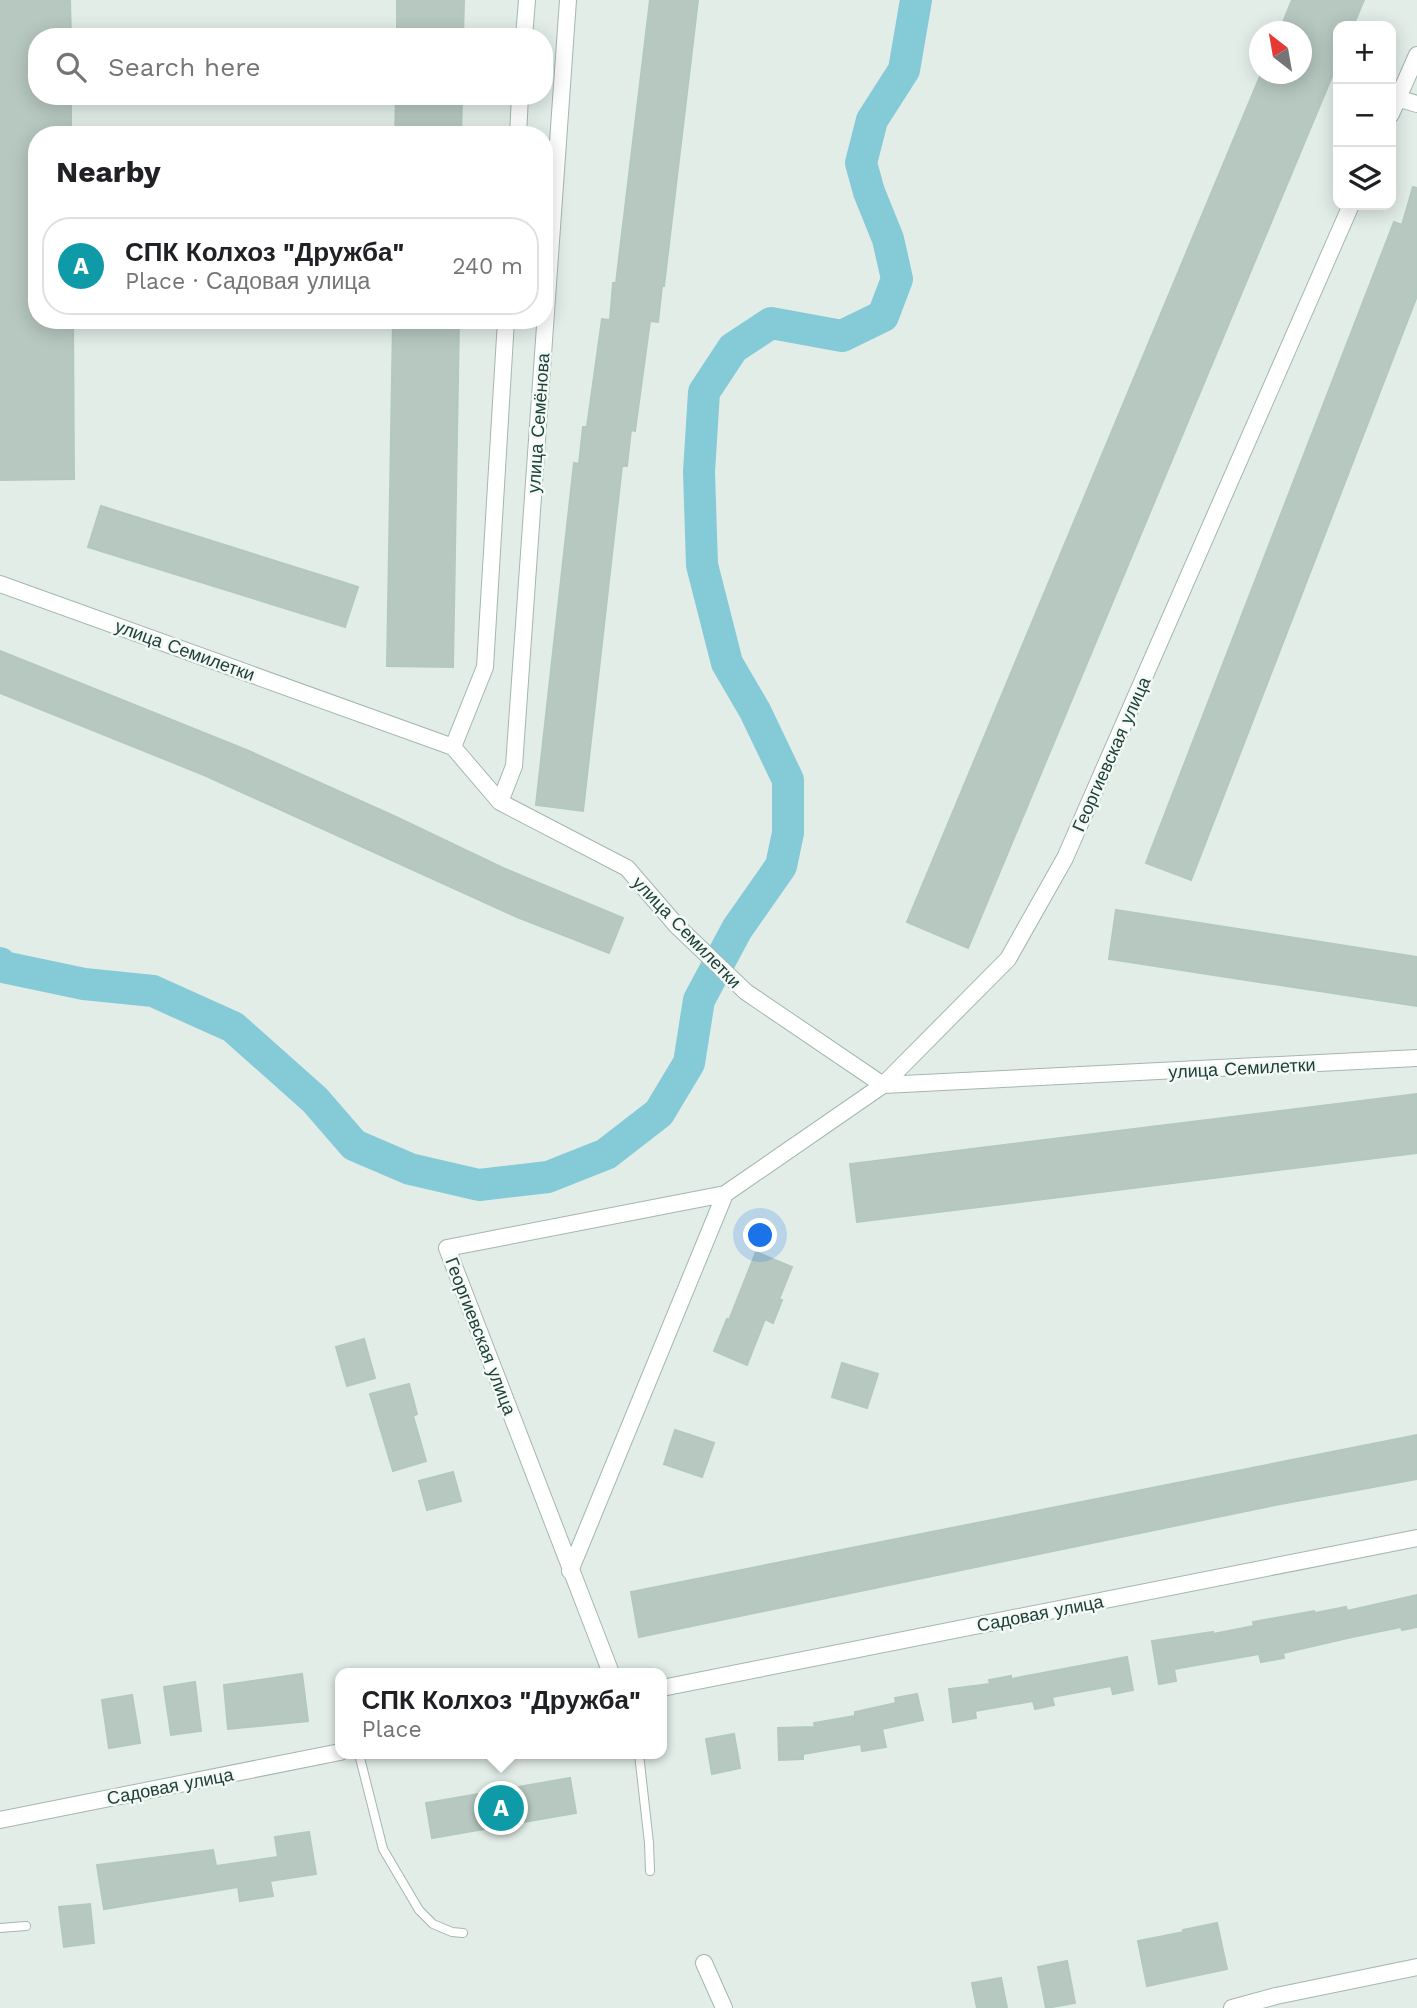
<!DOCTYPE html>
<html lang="en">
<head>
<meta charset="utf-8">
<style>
	:root { --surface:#fff; --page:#f6f6f6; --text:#202124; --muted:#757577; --line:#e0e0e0; --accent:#0b8043 }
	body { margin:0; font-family:"Work Sans",sans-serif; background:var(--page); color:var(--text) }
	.controls { position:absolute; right:21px; top:21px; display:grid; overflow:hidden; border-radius:14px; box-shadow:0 4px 18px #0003 }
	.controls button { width:63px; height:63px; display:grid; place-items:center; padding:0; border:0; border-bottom:2px solid var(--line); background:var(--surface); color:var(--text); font:35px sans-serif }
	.compass { position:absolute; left:1249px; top:21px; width:63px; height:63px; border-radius:50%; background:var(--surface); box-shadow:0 4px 18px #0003; rotate:329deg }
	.you { position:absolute; left:761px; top:1236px; width:24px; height:24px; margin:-18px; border:5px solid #fff; border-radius:50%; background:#1a73e8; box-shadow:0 0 0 10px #1a73e833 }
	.badge { display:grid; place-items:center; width:46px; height:46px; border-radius:50%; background:var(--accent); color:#fff; font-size:23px; font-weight:700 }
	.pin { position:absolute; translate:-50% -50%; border:4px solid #fff; box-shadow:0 2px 7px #0006 }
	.popup { position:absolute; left:335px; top:1668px; width:332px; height:91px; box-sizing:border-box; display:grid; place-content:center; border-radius:14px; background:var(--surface); filter:drop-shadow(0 2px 5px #0005); font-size:23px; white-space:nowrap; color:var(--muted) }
	.popup b { font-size:26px; color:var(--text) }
	.popup::after { content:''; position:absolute; left:50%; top:100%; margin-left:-14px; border:14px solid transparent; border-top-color:var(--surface) }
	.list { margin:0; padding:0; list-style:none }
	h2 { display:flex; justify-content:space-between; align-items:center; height:91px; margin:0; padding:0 28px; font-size:30px }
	h2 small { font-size:23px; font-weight:400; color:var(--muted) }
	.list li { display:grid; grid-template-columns:46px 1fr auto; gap:21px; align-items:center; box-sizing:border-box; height:98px; margin:0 14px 14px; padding:0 14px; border:2px solid var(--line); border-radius:28px }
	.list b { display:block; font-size:26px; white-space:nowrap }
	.list p { margin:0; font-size:23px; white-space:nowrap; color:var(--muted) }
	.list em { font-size:23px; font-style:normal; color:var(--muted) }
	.icon { flex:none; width:38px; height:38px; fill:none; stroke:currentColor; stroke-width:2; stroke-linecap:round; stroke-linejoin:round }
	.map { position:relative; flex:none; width:1417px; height:2008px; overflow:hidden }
	.search { position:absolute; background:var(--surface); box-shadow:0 4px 18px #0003; left:28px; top:28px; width:525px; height:77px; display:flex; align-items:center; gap:18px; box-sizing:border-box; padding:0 24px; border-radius:28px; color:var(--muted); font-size:26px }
	.panel { position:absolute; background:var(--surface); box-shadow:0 4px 18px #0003; left:28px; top:126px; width:525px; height:203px; border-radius:28px }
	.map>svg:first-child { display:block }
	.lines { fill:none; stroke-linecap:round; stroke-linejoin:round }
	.river { stroke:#85cad7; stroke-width:32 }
	.building { fill:#b7c8c1; stroke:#b3c8bf; stroke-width:2 }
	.lane-casing { stroke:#a4b6b0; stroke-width:10 }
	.street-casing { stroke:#a4b6b0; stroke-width:18 }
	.lane { stroke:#fff; stroke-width:8 }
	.street { stroke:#fff; stroke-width:16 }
	.labels { text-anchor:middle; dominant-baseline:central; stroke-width:5; stroke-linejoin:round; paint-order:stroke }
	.street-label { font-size:18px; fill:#204038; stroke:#f3f9f6 }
</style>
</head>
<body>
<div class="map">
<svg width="1417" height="2008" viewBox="0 0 1417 2008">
	<rect width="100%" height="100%" fill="#e2ede8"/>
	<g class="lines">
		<path class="river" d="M0,963L3,967L84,984L153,991L233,1027L315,1100L354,1145L410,1169L479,1185L548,1177L606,1154L659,1113L689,1063L699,1000L737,929L781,866L788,833V780L755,711L727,663L702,565L699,472L704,392L733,348L771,323L842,336L883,316L897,279L888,239L869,192L861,163L872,120L904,70L916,0"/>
	</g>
	<path class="building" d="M0,0H70L71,37H37V96H71V135H37V320H73L74,479L0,480Z
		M397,0H464L463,37H397Z
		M650,0H698L664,286H662L658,322L650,321L635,431L631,430L627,466H622L583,811L536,805L574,463L579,464L583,427H587L602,319L610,320L613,283H616Z
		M1292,0H1364L1353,26H1338V62L968,948L907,922L1261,74H1301V32H1279Z
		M396,96H462L461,135H395Z
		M1413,187L1417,188V296L1191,880L1146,863L1394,222L1402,225Z
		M393,320H459L453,667L387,666Z
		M101,506L358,587L345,627L88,547Z
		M0,651L249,751L394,816L503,868L623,918L609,953L517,917L204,775L0,693Z
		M1116,910L1417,957V1006L1109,959Z
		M1417,1094V1153L857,1222L850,1164Z
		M756,1252L792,1267L779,1299L782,1300L773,1323L765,1319L747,1365L714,1351L727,1319L729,1320Z
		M364,1339L375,1378L347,1386L336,1347Z
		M842,1363L878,1374L867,1408L832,1397Z
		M409,1384L417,1414L413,1416L426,1461L393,1471L370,1394Z
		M675,1430L714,1443L702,1477L664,1464Z
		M1417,1435V1479L1275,1505L639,1637L631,1592Z
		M453,1472L461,1501L427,1510L419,1481Z
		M1417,1595V1627L1402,1630L1401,1627L1352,1637L1283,1653L1284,1658L1261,1662L1259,1654L1174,1669L1176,1681L1159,1684L1152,1641L1213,1632V1634L1254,1626L1253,1622L1314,1611L1315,1613L1346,1607L1347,1611Z
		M1127,1657L1133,1690L1113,1694L1111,1686L1052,1697L1054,1705L1035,1709L1033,1701L975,1711L976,1718L953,1722L949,1689L990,1684L989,1680L1011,1676V1679Z
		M302,1674L308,1721L228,1729L224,1685Z
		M195,1682L201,1731L171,1735L164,1687Z
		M917,1694L923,1720L882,1729L886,1747L862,1751L861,1744L803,1754V1759L779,1760L778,1728L815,1727L814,1723L855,1716V1712L896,1703L895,1698Z
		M132,1695L140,1743L109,1748L102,1700Z
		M734,1734L740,1768L712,1774L706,1739Z
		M570,1778L576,1813L432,1838L426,1803Z
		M309,1832L316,1874L270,1881L273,1896L240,1901L238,1887L104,1909L97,1865L213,1850L216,1866L278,1857L275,1837Z
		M90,1904L94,1943L64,1947L59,1907Z
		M1217,1923L1227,1969L1147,1986L1138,1941L1184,1932L1183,1930Z
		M1067,1961L1075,2003L1046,2008L1038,1967Z
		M1001,1978L1007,2008H977L972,1983Z"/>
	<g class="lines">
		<defs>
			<path id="lane" d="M359,1754L383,1849L419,1910L433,1924L452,1932L463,1933
				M639,1754L649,1843L650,1871
				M0,1928L26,1926"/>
			<path id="street" d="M524,37L527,0
				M1397,98L1417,104
				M1391,114L1417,55
				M518,135L520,96
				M0,584L453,747L500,802L627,868L677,926L746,992L883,1085L1417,1058
				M453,747L485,667L506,320
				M500,802L514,766L568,0
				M570,1571L725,1194L883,1085L1008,959L1065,858L1351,205
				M611,1673L447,1248L725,1194
				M662,1688L1417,1538
				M0,1820L340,1752
				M704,1963L724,2008
				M1232,2008L1276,1996L1417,1967"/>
		</defs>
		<use href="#lane" class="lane-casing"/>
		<use href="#street" class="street-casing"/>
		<use href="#lane" class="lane"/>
		<use href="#street" class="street"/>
	</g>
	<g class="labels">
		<g class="street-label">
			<text transform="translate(538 423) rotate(-86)">улица Семёнова</text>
			<text transform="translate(185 650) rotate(20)">улица Семилетки</text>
			<text transform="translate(1111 754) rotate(-66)">Георгиевская улица</text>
			<text transform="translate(687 932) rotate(46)">улица Семилетки</text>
			<text transform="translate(1242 1068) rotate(-3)">улица Семилетки</text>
			<text transform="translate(481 1336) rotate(69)">Георгиевская улица</text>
			<text transform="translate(1040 1613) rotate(-11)">Садовая улица</text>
			<text transform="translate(170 1786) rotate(-11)">Садовая улица</text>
		</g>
	</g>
</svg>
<div class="controls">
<button>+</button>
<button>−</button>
<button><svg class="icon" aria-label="layers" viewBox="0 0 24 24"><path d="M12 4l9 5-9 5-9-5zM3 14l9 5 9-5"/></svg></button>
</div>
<svg class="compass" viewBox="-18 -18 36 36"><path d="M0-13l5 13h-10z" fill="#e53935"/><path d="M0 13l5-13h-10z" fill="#757577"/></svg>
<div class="you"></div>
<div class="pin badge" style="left:501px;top:1808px;background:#0f9aa8">A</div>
<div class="popup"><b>СПК Колхоз &quot;Дружба&quot;</b>Place</div>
<div class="search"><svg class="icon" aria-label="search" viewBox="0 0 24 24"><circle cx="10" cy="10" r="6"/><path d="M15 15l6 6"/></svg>Search here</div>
<section class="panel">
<h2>Nearby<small></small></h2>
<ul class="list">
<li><span class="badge" style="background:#0f9aa8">A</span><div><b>СПК Колхоз &quot;Дружба&quot;</b><p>Place · Садовая улица</p></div><em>240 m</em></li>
</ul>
</section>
</div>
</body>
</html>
